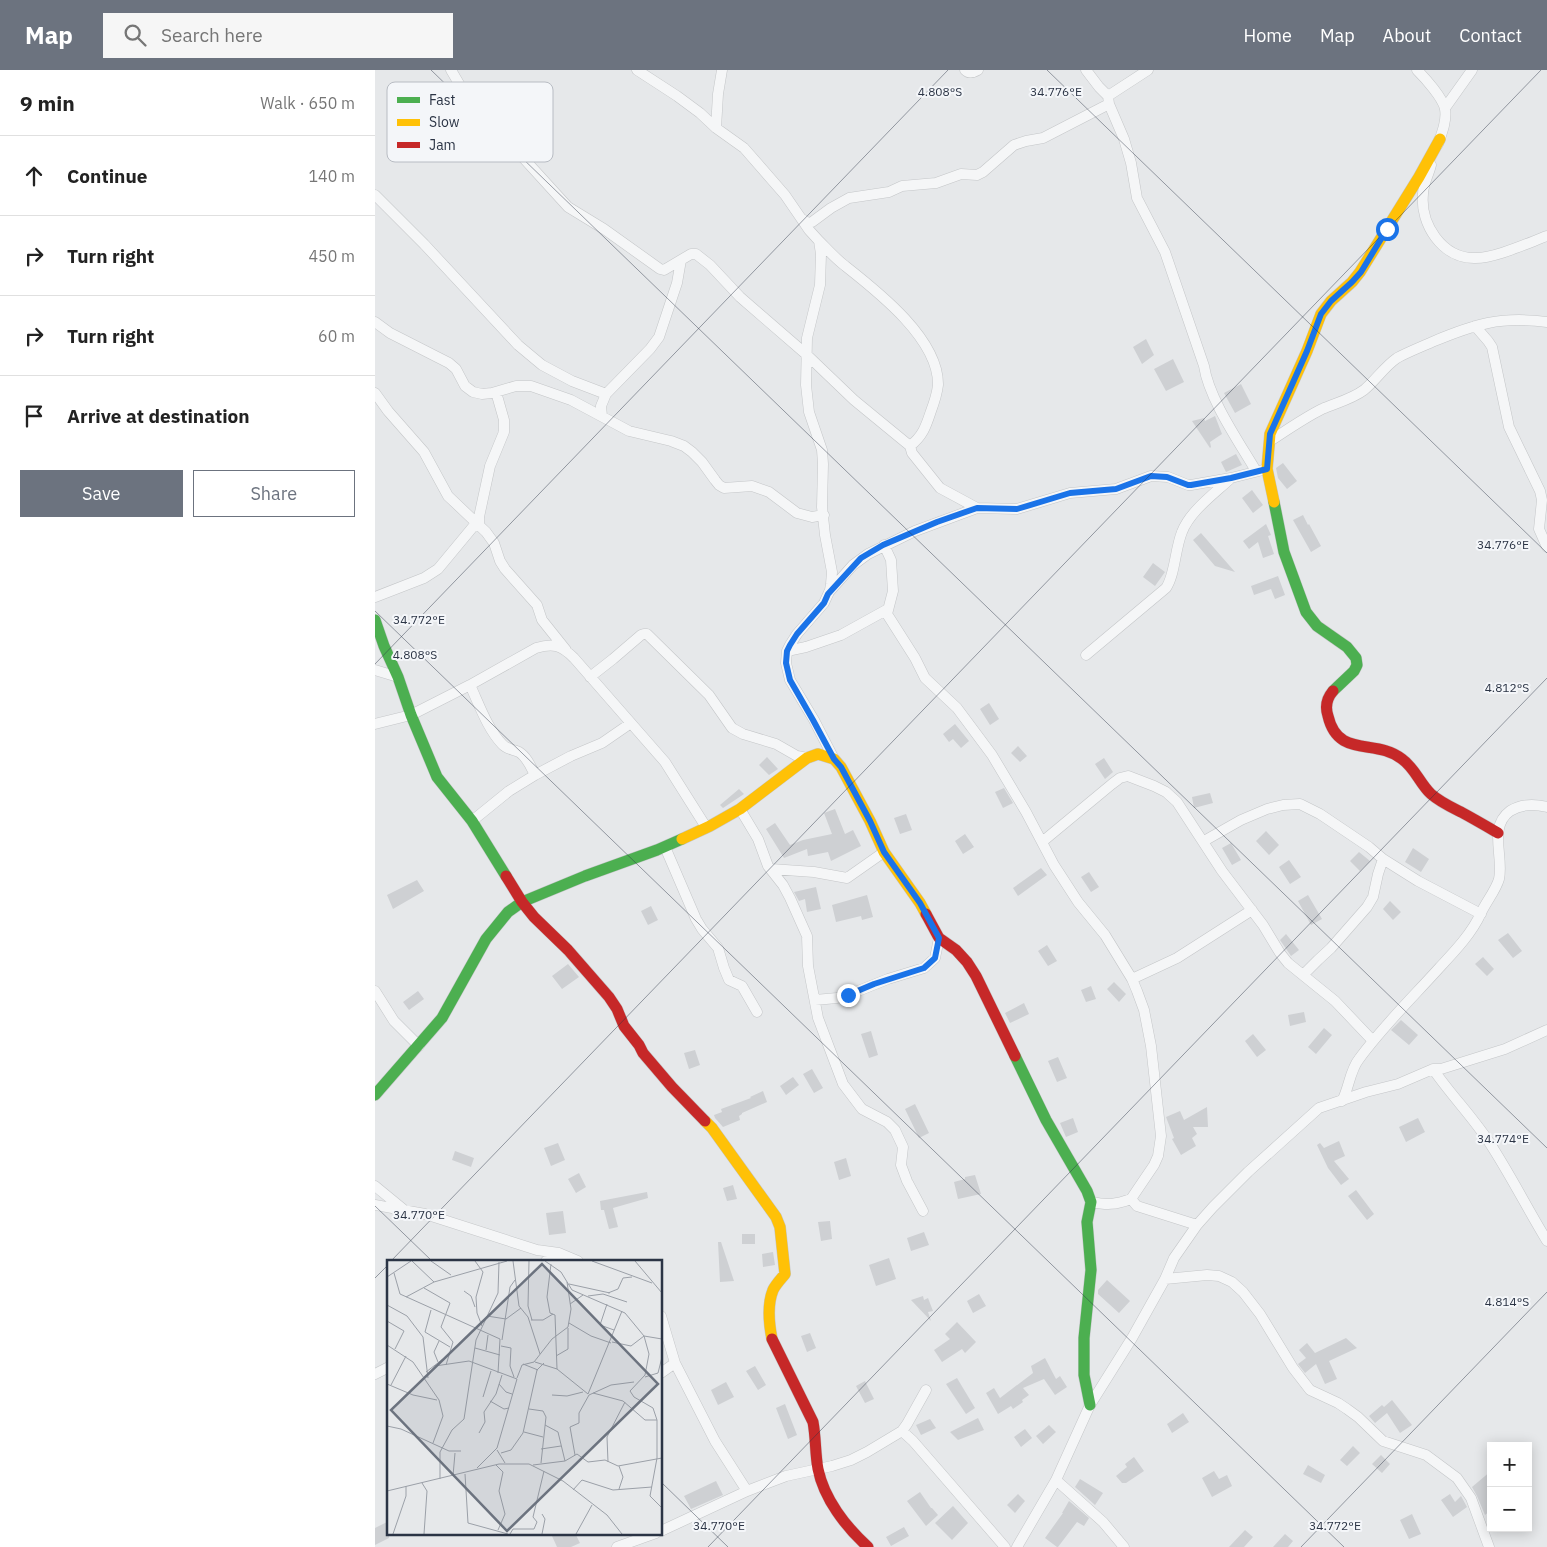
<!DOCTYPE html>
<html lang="en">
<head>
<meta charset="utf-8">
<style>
	:root { --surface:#fff; --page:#f6f6f6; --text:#222; --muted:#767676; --line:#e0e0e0; --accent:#6c737f }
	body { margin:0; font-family:"IBM Plex Sans",sans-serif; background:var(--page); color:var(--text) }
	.controls { position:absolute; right:15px; bottom:15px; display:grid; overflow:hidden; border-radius:0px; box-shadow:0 2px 12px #0003 }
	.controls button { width:45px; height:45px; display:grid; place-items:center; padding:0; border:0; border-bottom:1px solid var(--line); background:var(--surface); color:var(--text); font:25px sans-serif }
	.stop { position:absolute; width:15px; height:15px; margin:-11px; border:4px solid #1a73e8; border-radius:50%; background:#fff }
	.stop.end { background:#1a73e8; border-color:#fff; box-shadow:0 1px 5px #0008 }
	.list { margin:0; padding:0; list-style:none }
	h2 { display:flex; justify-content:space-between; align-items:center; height:65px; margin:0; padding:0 20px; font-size:21px }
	h2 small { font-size:16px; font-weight:400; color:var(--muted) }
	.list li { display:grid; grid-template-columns:32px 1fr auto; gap:15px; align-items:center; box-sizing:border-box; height:80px; padding:0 20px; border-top:1px solid var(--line) }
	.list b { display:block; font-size:19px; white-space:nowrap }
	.list em { font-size:16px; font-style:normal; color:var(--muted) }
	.actions { display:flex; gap:10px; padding:15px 20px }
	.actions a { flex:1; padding:11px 0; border:1px solid var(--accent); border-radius:0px; text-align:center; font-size:18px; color:var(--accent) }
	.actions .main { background:var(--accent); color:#fff }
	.icon { flex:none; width:28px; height:28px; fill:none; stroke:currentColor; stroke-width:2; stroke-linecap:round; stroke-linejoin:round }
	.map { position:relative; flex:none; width:1172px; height:1477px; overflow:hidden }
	header { display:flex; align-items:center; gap:30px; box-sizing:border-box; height:70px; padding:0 25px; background:var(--accent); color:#fff }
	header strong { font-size:24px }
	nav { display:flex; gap:28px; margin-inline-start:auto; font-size:18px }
	.search { width:350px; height:45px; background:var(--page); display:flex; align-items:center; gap:12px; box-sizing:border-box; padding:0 18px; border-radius:0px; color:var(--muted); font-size:19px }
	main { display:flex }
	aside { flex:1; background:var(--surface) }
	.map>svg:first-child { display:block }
	.building { fill:#ced0d3 }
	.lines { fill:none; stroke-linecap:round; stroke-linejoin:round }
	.street-casing { stroke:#c4c6c8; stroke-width:11 }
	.fast-casing { stroke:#c4c6c8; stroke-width:12 }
	.slow-casing { stroke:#c4c6c8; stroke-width:12 }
	.jam-casing { stroke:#c4c6c8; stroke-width:12 }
	.street { stroke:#f5f6f7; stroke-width:10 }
	.fast { stroke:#4caf50; stroke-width:11 }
	.slow { stroke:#ffc107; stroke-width:11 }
	.jam { stroke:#c62828; stroke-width:11 }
	.route { stroke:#1a73e8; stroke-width:6 }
	.ticks { fill:none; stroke:#2b3445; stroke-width:1; stroke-opacity:0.45 }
	.inset-road { fill:none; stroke:#9ba0a8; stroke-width:1 }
	.view { fill:#6c737f; fill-opacity:0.15; stroke:#6c737f; stroke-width:2.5 }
	.inset-edge { fill:none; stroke:#2b3445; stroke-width:2.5 }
	.key { fill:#f4f6f9; stroke:#b8bcc3; stroke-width:1 }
	.key-label { font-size:14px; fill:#2b3445 }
	.ticks-label { font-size:12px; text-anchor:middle; fill:#2b3445; stroke:#f4f6f9; stroke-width:4; stroke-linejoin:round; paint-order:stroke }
</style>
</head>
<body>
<header>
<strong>Map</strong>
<div class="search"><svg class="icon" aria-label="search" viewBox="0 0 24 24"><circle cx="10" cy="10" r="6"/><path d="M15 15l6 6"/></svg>Search here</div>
<nav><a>Home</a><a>Map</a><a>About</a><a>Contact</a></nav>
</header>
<main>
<aside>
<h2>9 min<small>Walk · 650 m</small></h2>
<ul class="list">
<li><svg class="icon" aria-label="ahead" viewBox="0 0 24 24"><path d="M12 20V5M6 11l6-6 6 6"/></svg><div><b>Continue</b></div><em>140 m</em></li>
<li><svg class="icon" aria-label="right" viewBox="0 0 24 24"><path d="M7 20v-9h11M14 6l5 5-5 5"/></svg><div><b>Turn right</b></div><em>450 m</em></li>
<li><svg class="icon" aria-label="right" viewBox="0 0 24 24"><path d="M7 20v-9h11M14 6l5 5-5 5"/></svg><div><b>Turn right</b></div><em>60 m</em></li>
<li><svg class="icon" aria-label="arrive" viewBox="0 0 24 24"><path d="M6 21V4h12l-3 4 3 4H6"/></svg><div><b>Arrive at destination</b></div></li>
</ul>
<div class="actions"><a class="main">Save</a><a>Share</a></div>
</aside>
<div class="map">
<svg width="1172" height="1477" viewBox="0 0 1172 1477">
	<rect width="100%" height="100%" fill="#e6e8ea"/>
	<path class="building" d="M771,269L779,285L767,294L758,277Z
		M798,289L809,312L791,321L779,299Z
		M866,314L876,334L860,343L849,323Z
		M840,346L847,364L835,372L836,377L835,378L817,351L829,348L830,351Z
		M861,384L867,395L851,402L846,392Z
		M908,393L922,411L912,419L903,408L901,398Z
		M877,420L888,435L878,443L867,428Z
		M928,445L933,455L934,454L946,476L936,482L918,450Z
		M891,454L896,465L893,466L899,484L888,488L883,472L874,479L868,471Z
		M826,463L860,502L840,496L818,470Z
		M778,493L790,502L780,516L768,507Z
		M903,506L910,525L900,529L896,519L879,525L876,516Z
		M614,633L624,649L615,655L605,639Z
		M580,654L594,671L586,678L578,669L574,672L568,664Z
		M643,676L652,686L645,692L636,683Z
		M392,687L403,699L394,705L384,695Z
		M729,688L738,702L730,709L720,694Z
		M629,718L638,733L628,738L620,722Z
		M364,719L369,724L348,738L345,735Z
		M835,723L838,733L819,738L817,727Z
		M460,739L470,764L478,760L486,776L456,791L453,782L433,786L432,779L409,788L391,759L400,753L415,775L428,770L457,764L449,743Z
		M531,744L537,760L525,764L519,748Z
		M891,761L904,775L894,785L881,771Z
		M590,764L599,777L588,784L580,771Z
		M856,773L866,790L857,795L847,778Z
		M1038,778L1054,789L1046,802L1030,792Z
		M984,782L995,791L985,801L975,791Z
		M914,790L926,807L915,814L904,797Z
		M666,798L672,805L643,826L638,818Z
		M714,802L724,817L716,822L706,807Z
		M42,810L49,821L18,839L12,825Z
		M441,817L446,839L432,842L430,829L424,831L419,822Z
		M492,825L498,847L487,850L486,846L461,852L457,835Z
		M933,825L947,849L936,855L923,831Z
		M1015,831L1026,842L1018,850L1008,839Z
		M276,836L283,850L273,855L266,841Z
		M1133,863L1147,881L1138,888L1123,870Z
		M911,864L924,880L916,886L905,870Z
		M672,875L682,891L673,896L663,881Z
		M1108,887L1119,899L1112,906L1100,894Z
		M193,894L204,907L187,919L177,906Z
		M739,912L751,924L744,932L732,919Z
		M716,916L721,929L711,932L706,920Z
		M43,921L49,929L34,940L28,932Z
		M649,933L654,944L635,953L630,943Z
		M929,942L931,952L915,956L913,945Z
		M1026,950L1043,965L1034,975L1016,960Z
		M949,958L957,965L941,984L933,977Z
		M496,961L503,985L494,988L486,964Z
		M878,964L891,980L882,987L870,971Z
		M320,980L325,995L314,999L309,983Z
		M683,987L692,1008L682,1012L673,991Z
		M437,999L448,1018L439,1023L428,1004Z
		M418,1007L424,1015L411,1025L405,1016Z
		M388,1021L392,1032L367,1043V1044L364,1046L365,1050L348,1057L340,1048L339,1045L347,1042L346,1039L376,1028L375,1027Z
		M540,1034L554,1063L544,1068L530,1039Z
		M832,1037L833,1057H818L822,1064L817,1068L821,1076L806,1085L797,1069L799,1068L791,1047L805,1041L809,1050Z
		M698,1048L703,1062L691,1067L685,1053Z
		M1043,1048L1050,1062L1031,1072L1024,1057Z
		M964,1071L970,1086L959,1091L974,1109L966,1115L953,1098L942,1075L945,1073L949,1078Z
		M183,1073L190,1090L176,1096L169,1078Z
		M80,1081L99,1088L96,1097L77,1090Z
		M471,1088L476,1106L464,1110L459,1092Z
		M204,1103L211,1117L201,1123L193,1109Z
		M600,1105L606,1124L583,1129L579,1112L590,1109V1107Z
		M358,1115L362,1129L352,1131L348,1118Z
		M981,1120L999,1144L992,1150L973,1126Z
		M272,1122L273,1128L238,1138L243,1157L234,1159L229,1140H226L225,1131Z
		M188,1141L191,1163L174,1165L171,1143Z
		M455,1151L457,1169L446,1171L443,1152Z
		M549,1162L554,1175L536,1181L532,1168Z
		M367,1164H380V1174H367Z
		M343,1172H346L359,1211L345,1212Z
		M398,1182L400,1195L388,1197L387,1184Z
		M514,1188L521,1209L501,1216L494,1195Z
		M732,1210L755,1231L744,1243L723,1224V1220Z
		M604,1224L611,1236L598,1243L592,1231Z
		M548,1226L549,1230L553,1228L558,1241L553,1242L556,1251L536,1230Z
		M582,1252L601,1272L590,1283L587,1279L567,1292L559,1280L575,1269L570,1264Z
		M435,1263L441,1278L432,1282L426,1266Z
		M971,1268L982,1278L954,1291L962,1309L950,1314L941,1294L930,1303L923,1294L931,1288L924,1280L932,1273L940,1283Z
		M670,1288L681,1309L685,1306L692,1317L680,1325L669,1309L648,1318L654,1325L647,1330L648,1332L638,1339L636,1336L623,1344L611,1323L619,1318L625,1328L658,1303L656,1296Z
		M380,1296L391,1315L383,1320L371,1301Z
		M582,1308L600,1338L591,1344L571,1314Z
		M490,1311L499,1329L490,1333L481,1316Z
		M351,1312L359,1327L343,1335L336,1320Z
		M1017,1330L1037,1355L1025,1363L1012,1343L1000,1353L994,1346L1007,1335L1009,1337Z
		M410,1334L422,1365L413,1369L401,1338Z
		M808,1343L814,1352L797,1363L792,1354Z
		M603,1348L609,1360L583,1370L575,1362Z
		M555,1349L561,1358L546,1365L541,1355Z
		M674,1355L681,1362L668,1374L661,1366Z
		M650,1359L657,1368L646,1377L639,1367Z
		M978,1376L985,1383L972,1396L965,1390Z
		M1006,1385L1015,1394L1007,1403L997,1394Z
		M759,1387L769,1401L751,1413H747L741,1406L752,1397L750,1394Z
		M933,1395L950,1405L946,1413L928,1404Z
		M839,1401L844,1409L852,1405L857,1416L837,1427L827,1408Z
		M1116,1401V1440L1110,1445L1102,1426L1097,1417Z
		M705,1409L728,1423L720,1435L700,1417Z
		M341,1411L348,1425L316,1439L309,1426Z
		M545,1422L556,1438H557L563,1445L551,1456L532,1431Z
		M643,1424L650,1431L640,1443L632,1435Z
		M1075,1424L1080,1432L1086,1426L1092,1437L1078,1447L1066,1430Z
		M694,1431L714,1448L709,1456L702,1452L683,1477H682L670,1468L688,1443H687Z
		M578,1436L593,1453L577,1470L560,1453Z
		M1037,1444L1046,1464L1034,1469L1025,1450Z
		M14,1451V1468L0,1475V1458Z
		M529,1457L534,1466L516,1476L511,1467Z
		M870,1460L878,1467L869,1477H854Z
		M182,1463H200L205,1473L196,1477H182L177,1466Z
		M910,1464L918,1471L913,1477H898Z"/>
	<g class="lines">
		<defs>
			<path id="street" d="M76,0L90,24L193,137L229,159L285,199L289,200L316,184H321L335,195L365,227L432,285L479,330L535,376L537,383L565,418L602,438
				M262,0L302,26L325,43L341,58L369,78L410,125L434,160L444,171L446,184L445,215L432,268L431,315L434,342L447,380L448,394L447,437L450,465L457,502L456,514L455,520L449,533L422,564L415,575L412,581L411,593L415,610L439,650L459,689
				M590,0C594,4 598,3 603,0
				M711,0L724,17L733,26L734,34L749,69L756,93L762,128L790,182L829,296C834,329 864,372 881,401
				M1042,0C1050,8 1068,28 1070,39C1072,50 1067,63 1063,74
				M733,26L773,0
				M1070,38L1097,0
				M341,58L343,24L347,0
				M1056,95C1054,104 1048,114 1048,124C1045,154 1067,188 1099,188C1118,189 1153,173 1172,166
				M0,125L49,174L143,275L167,295L197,311L231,324
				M427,149L433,153L437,152L456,138L474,128L514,122L527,116L561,113L586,104L602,105L608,102L639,75L651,71L668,68L734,34
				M444,171C452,179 460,188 469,195C502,221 564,269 563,315C562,324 559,333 556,341C551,356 548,366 535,376
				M0,252L15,263L74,293L81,299L90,316L98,322L107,324L117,323L141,316H156L196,330L254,361L296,371L309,376L317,382L327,392L340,410L344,415L349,418L377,416L394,422L422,443L437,447L449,445
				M1100,256L1113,271L1117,277L1134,357L1165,421L1167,430L1164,459L1172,477
				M0,323L13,341L49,382L73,426L111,462L119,473L125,491L130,499L162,535L167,550L191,580
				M227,346L226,336L231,324L275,279L284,267L302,213L306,190
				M895,371C912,360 929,348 947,339C961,333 977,329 989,320C1001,310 1009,297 1022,288C1033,282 1046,277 1057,272C1100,254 1125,246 1172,252
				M104,455V447L115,396L129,362V350L121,322
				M509,475L516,490L518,521L512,544L540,588L550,608L582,638L617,685L651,742L679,795L703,832L730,865L757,909L762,921L769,940L776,976L786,1066L783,1086L779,1095L756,1129
				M454,522L478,495L493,484L540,461L602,438L642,439L695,423L741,419L776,406L793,407L813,415H816L856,408L892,399
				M0,527L49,508L63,499L102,452
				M412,581L431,577L466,565L513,539
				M711,585L791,518C800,505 800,479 807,462C815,441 839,424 856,408
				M0,600L23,607
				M215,607L238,589L266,565L269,564H272L334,625L357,658L368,664L401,674L422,686L432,688
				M95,615C104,634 112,658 127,674C132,680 138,679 144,682C152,687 156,697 160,705
				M0,654L36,645L95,615L161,578C178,573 186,575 199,588L290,692L331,757L335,756
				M365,739L383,769L393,796L408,815L415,828L432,866L433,896L443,948L468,1014L487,1039L512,1052L520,1060L528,1077L526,1095L532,1111L548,1141
				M97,751L134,721L160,705L196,686L227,673L256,653
				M829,771L866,750L892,739L908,735L925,734L945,744L994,777L1008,789L1043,811L1106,844
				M667,772L737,714L745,708L753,706L779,716L791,722L802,732L847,801L888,855L905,883L913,893L960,931L998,971
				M290,777L321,849L327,859L343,878L349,898L354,910L367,916L382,942
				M396,799L439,802L472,808L509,782
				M928,905L943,890L956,878L992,837L998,827L1003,804L1008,789
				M757,909L802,888L877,840
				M0,921L19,951L44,976
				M440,930L462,928L473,925L513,909L549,898L560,888L564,868
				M1058,999C1075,1024 1097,1046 1114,1072C1135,1104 1152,1138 1172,1171
				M967,1031C974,1018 975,1000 984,989C1008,956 1038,927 1065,897C1080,881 1097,863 1106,843C1111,832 1121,820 1124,809C1129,787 1113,757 1135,741C1146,734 1160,734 1172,737
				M0,1116L28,1139
				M716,1132C732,1135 740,1135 756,1129L762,1136L822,1155
				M0,1135L50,1144L162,1180L184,1183L203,1191
				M171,1191L184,1183
				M790,1209L832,1205L844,1206L857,1212L868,1222L885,1244L918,1298L935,1320L963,1333L972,1339L983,1347L1008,1371L1051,1385L1082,1408L1096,1428L1114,1477
				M286,1246L300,1293L340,1371L372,1421
				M286,1303L300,1293
				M0,1304L14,1297
				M527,1361L538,1371L630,1477
				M681,1410L728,1452L749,1477
				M286,1461L372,1421L411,1406L457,1396L476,1390L492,1382L527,1361L532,1354L551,1320
				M242,1477L281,1463
				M642,1477L681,1410L715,1335L757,1268L790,1209L799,1188L822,1155L838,1137L873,1102L944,1038L991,1022L1023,1014L1058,999H1066L1130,979L1172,960"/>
			<path id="fast" d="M899,432L909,482L931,542L942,556L972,577L981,588L982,595L979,601L958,621
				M0,550L9,576L23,607L36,645L62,707L97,751L131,806
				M640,986L671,1050L712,1121L716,1132L712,1152L716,1200L709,1268V1305L715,1335
				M0,1025L67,948L111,869L133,842L147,832L210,806L282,780L307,769"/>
			<path id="slow" d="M899,432L892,399L895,364L932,281L946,244L956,231L977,212L985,202L1044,107L1065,69
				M307,769L335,756L365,739L432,688L443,684L459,689L466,697L495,751L509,782L545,833L551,844
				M330,1051L337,1058L401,1147L405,1157L410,1204C406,1209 401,1214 398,1220C392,1235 394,1254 397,1269"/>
			<path id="jam" d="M958,621C952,628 950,637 953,646C963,689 1001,668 1027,689C1040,698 1045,714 1056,724C1065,732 1076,737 1086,742C1099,749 1111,756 1123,763
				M131,806L147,832L159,847L193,880L234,927L242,939L249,956L264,975L268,983L297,1017L330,1051
				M551,844L564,868L581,880L592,892L601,906L640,986
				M397,1269L438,1352C441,1368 440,1383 443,1399C449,1429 471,1457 493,1477"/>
		</defs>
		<use href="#street" class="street-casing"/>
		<use href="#fast" class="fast-casing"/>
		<use href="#slow" class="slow-casing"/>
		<use href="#jam" class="jam-casing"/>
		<use href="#street" class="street"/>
		<use href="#fast" class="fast"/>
		<use href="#slow" class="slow"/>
		<use href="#jam" class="jam"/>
	</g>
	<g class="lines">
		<path class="route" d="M473,925L499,914L549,898L560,888L564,868L545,833L509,782L495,751L466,697L459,689L438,650L415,610L411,593L412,581L415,575L422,564L449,533L453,524L486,488L508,475L562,452L602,438L642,439L695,423L741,419L776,406L792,407L813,415H816L856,408L892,399L895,364L932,281L946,244L956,231L977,212L986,202L1012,159"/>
	</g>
	<path class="ticks" d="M56,0L1172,1078M672,0L1172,483M0,541L969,1477M0,594L573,0M0,1136L57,1191M16,1191L1166,0M0,1208L14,1194M286,1412L353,1477M333,1477L1172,608M926,1477L1172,1222"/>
	<g transform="translate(12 1190)">
		<rect width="275" height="275" fill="#e6e8ea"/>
		<path class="inset-road" d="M25,1L47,22M44,1L64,15M88,1L96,12L89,37L90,53L95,66M126,1L132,46L141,57L153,94M142,1L141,46L145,60M158,1L174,12L185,30L238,53L257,76L262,94L258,115L243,131L247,137L266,148L270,160V198L263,236L275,248M205,1L265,23M248,1L275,33M164,4L160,37L163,53L168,55L170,109M7,13L13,34L113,79L111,113M0,17L24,1M182,24L223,33M37,28L63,43L54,67L66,82L59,105M77,31L84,36L88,47M221,33L231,29L236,18L245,17M201,36L216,34L240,42M19,37L47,22L120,1M183,44L196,35M220,44L213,65L227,70M0,45L20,56L36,77L41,118M44,50L38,72L63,87M100,56L119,59M119,59L134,48M144,60H156L166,54M0,61L17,71L8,89M182,63L204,76L224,83M115,80L123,27L128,20M225,82L244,86L257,76L275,79M0,85L26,102L52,140L56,156L46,183M114,86L124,88L123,106L127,117M88,88L113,95M99,90L101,75M169,96L181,89V68M51,102L47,92L52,81M148,102L170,109L201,134M136,104L151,110M48,106L82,101L130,119L110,188L90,208M39,112L60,96M258,117L271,113L275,97M130,118L135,105L147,102L165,79L181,67L184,49L180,22M0,124L26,135L50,140M112,124L119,132L125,134M4,125L19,96M206,133L236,141L258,160H270M201,134L235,51M165,135L180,136L196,132M96,137L104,111M103,141L117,149L122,148M142,149L156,151L159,157L154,203M158,165L171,172L178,201M0,166L14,169L62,191H74M137,172L156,177M92,173L98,162L97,152L109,134L115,115M154,189L174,186M110,190L118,203M114,193L124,190L136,173L150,110L157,103M188,195L183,167L192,163V153L202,135L224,125L247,122M221,202L220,177L238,142M109,205L116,212L112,231L118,254L111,270M146,205L178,201L190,194L201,202L218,200L231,206L275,198M232,206L236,217L232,229M78,214L81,263L121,274M66,216L68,193M53,219V192L65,170L77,159L89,80L111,33L112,2M35,223L40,231L37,274M186,230L195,220L226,230L265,227M0,231L112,204H142L176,221L220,255L235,274M155,254L158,259L155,274M6,274L19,236V226M123,274L126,269H147L150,262L146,257L157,211M189,274L205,245"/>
		<path class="view" d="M155,4L271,124L120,271L4,150Z"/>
		<rect width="275" height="275" class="inset-edge"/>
	</g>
	<rect x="12" y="12" width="166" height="80" rx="8" class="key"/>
	<rect x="22" y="27" width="23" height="6" fill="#4caf50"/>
	<rect x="22" y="49" width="23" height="7" fill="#ffc107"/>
	<rect x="22" y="72" width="23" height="6" fill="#c62828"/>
	<g class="key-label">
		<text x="54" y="35">Fast</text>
		<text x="54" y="57">Slow</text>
		<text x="54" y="80">Jam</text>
	</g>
	<g class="ticks-label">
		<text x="681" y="26">34.776°E</text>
		<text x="565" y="26">4.808°S</text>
		<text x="1128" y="479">34.776°E</text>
		<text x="44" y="554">34.772°E</text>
		<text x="40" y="589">4.808°S</text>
		<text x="1132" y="622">4.812°S</text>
		<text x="1128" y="1073">34.774°E</text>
		<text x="44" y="1149">34.770°E</text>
		<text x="1132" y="1236">4.814°S</text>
		<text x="344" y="1460">34.770°E</text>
		<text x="960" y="1460">34.772°E</text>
	</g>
</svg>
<div class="controls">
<button>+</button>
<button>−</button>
</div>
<div class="stop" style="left:1012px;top:159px"></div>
<div class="stop end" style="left:473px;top:925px"></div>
</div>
</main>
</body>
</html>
